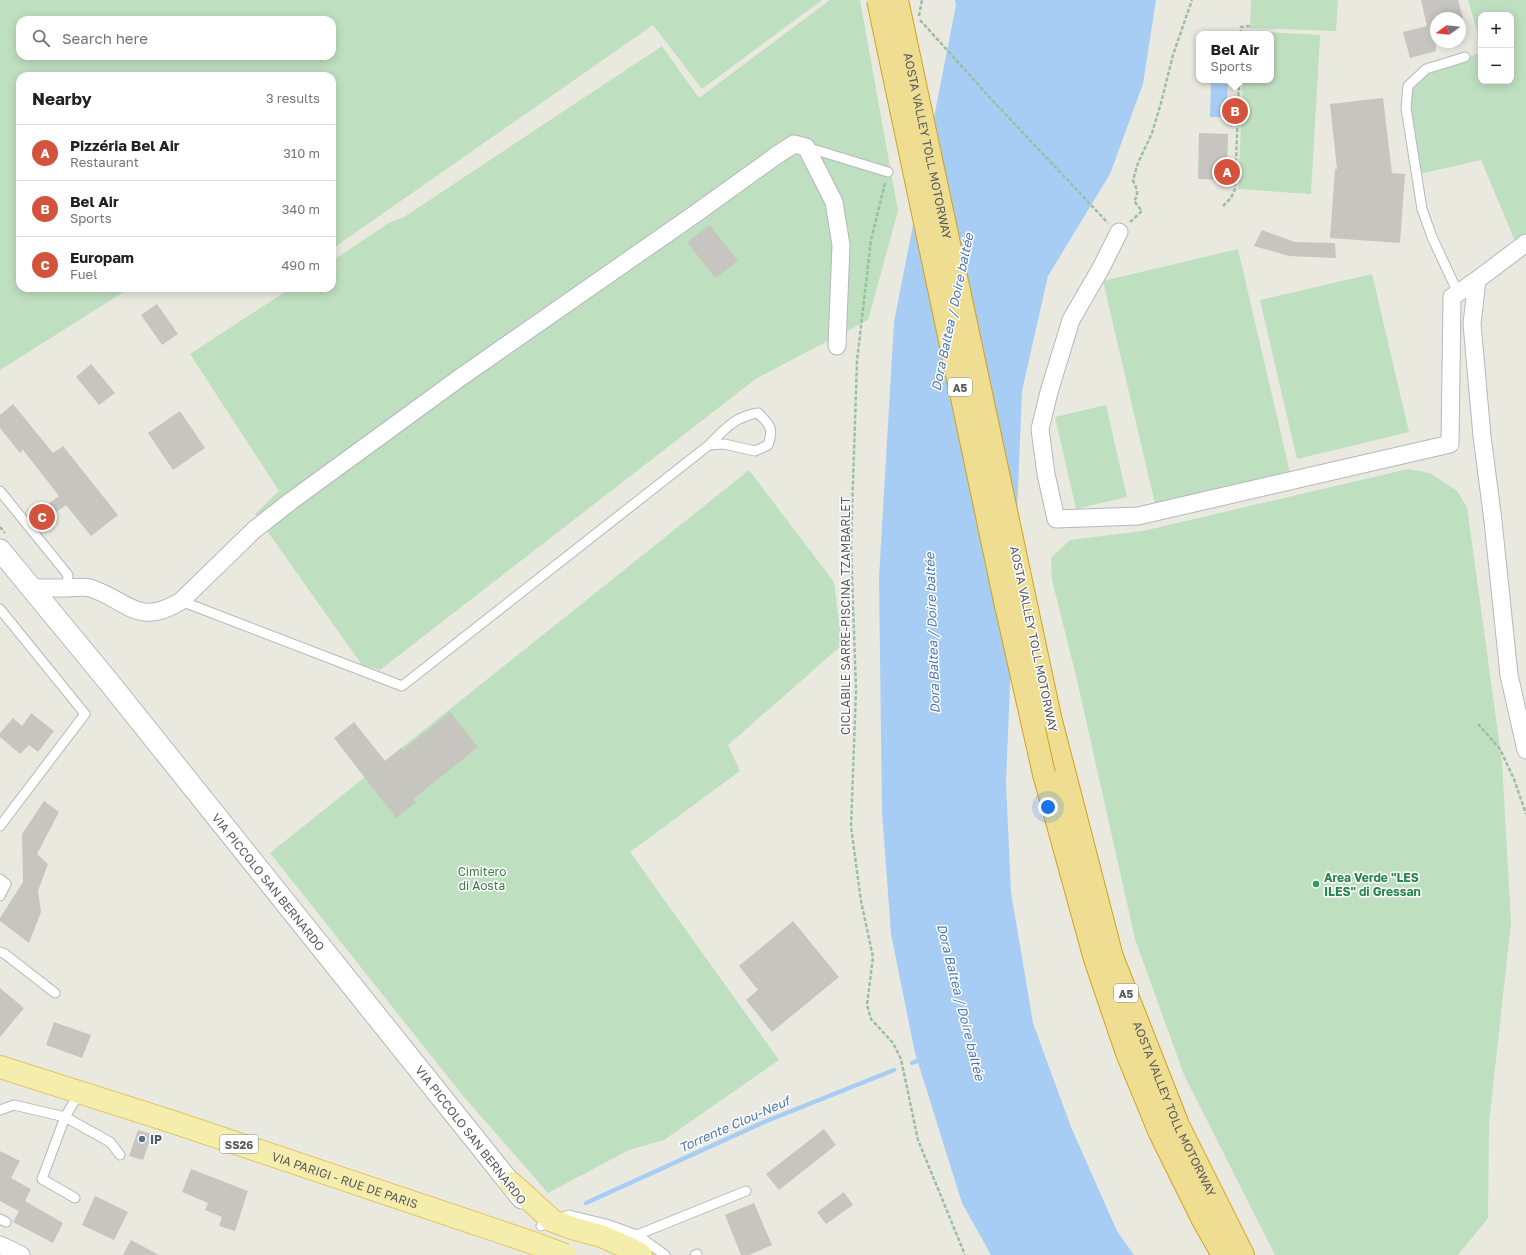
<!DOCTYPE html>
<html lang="en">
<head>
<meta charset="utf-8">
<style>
	:root { --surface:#fff; --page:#f2f2f2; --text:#202124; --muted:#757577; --line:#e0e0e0; --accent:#d3533d }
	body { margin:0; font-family:"Golos Text",sans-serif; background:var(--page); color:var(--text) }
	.controls { position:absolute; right:12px; top:12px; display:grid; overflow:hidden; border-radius:8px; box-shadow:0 2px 10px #0003 }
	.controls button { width:36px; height:36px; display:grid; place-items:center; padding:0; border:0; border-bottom:1px solid var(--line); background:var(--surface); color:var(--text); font:20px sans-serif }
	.compass { position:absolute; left:1430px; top:12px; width:36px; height:36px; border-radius:50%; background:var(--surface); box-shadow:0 2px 10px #0003; rotate:255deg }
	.you { position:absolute; left:1048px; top:807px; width:14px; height:14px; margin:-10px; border:3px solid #fff; border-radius:50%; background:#1a73e8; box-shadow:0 0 0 6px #1a73e833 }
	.badge { display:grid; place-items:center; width:26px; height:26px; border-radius:50%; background:var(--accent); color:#fff; font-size:13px; font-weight:700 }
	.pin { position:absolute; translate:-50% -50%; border:2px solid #fff; box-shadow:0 1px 4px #0006 }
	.popup { position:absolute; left:1196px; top:31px; width:78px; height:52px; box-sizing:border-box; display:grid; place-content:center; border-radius:8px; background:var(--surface); filter:drop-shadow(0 1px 3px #0005); font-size:13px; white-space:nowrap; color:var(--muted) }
	.popup b { font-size:15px; color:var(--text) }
	.popup::after { content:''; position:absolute; left:50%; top:100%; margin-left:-8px; border:8px solid transparent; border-top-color:var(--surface) }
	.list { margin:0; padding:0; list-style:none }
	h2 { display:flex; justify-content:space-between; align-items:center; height:52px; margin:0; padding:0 16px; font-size:17px }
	h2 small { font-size:13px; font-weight:400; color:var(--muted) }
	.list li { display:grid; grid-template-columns:26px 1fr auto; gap:12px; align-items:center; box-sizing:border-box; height:56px; padding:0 16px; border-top:1px solid var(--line) }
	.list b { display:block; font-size:15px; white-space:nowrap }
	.list p { margin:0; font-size:13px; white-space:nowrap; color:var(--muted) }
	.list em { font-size:13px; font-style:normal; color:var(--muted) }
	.icon { flex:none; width:22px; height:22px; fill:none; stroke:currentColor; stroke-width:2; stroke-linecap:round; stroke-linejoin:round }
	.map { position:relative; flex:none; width:1526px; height:1255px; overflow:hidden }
	.search { position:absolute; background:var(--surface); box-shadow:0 2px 10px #0003; left:16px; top:16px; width:320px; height:44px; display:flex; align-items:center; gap:10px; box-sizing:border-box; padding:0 14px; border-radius:12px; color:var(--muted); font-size:15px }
	.panel { position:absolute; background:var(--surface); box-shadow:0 2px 10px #0003; left:16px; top:72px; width:320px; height:220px; border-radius:12px }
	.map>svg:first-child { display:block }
	.green { fill:#bfdfc1; fill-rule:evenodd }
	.water { fill:#a7cdf4 }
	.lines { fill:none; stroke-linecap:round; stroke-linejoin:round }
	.stream { stroke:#a7cdf4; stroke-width:4.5 }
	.building { fill:#c7c5bf }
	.service-casing { stroke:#b6b7bb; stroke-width:11 }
	.minor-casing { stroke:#b6b7bb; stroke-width:19 }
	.tertiary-casing { stroke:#b6b7bb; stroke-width:23 }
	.primary-casing { stroke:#dfc564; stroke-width:24 }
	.motorway-casing { stroke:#d0a31a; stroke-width:24 }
	.path { stroke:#9abfa6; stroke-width:2.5; stroke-dasharray:4 2; stroke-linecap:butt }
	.service { stroke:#fff; stroke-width:9 }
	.minor { stroke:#fff; stroke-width:17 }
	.tertiary { stroke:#fff; stroke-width:21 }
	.primary { stroke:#f4edab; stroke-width:22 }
	.motorway { stroke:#efde92; stroke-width:22 }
	.primary-bridge-casing { stroke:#dfc564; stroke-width:24; stroke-linecap:butt }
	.motorway-bridge-casing { stroke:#d0a31a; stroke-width:24; stroke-linecap:butt }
	.primary-bridge { stroke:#f4edab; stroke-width:22 }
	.motorway-bridge { stroke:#efde92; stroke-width:22 }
	.leisure-dot { fill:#2e9e5b; stroke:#fff; stroke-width:1.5 }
	.service-dot { fill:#5c6f8a; stroke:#fff; stroke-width:1.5 }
	.labels { text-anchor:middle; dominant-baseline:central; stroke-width:3; stroke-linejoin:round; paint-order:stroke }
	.shield { fill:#fff; stroke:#8b8c8f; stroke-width:1 }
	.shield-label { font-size:11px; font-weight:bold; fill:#595b5f }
	.street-label { font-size:12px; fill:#595b5f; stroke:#fff }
	.park-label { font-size:12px; fill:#3d7a44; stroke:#fff }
	.leisure-label { font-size:12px; font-weight:bold; fill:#27864d; stroke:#fff; text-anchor:start }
	.service-label { font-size:12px; font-weight:bold; fill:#4e5e75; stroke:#fff; text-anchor:start }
	.water-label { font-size:13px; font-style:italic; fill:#4e78b3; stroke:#fff }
</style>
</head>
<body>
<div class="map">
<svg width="1526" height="1255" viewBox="0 0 1526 1255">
	<rect width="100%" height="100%" fill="#eae9e0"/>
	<path class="green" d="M0,0H822L702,89L653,25L332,249V76H20V288H130L0,370ZM20,20H332V56H20Z
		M830,0H860L898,211L868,320L757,378L380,670L362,665L255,514L279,491L190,354L291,288H332V261L389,223L404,217L662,46L699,98Z
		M1251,0H1338L1336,31L1250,28Z
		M1468,0H1526V238L1515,241L1481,160L1420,174L1411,127L1409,93L1417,78L1464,60L1478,53L1477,31ZM1481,15H1511V81H1481Z
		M1245,31L1320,35L1311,194L1238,189L1243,80H1271V34H1245Z
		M1238,249L1290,473L1155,504L1103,281Z
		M1372,274L1409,432L1297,459L1260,300Z
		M1106,405L1127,497L1076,509L1055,417Z
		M1408,469L1430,473L1457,491L1467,507L1502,762L1511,923L1489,1123L1488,1218L1458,1255H1275L1184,1075L1135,939L1077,680L1052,580L1051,558L1070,540L1143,531Z
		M749,470L834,582L842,645L728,745L740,771L630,852L779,1060L664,1140L629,1150L548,1193L464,1097L270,853Z"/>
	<path class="water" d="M955,0H1156L1143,84L1110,174L1048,276L1022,391L1006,783L1011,892L1033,1023L1071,1127L1117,1231L1134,1255H991L962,1203L915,1053L891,934L882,812L879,578L894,322L956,5Z
		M1211,83L1228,84L1226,117H1210Z"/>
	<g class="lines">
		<path class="stream" d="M912,1063L917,1061
			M586,1203L764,1122L894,1070"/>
	</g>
	<path class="building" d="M1421,0H1458L1463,18H1436V51L1410,58L1403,32L1427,26Z
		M1383,98L1392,173L1405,174L1400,243L1330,238L1335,169H1337L1330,104Z
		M1199,133L1228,134L1227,180L1198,179Z
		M710,225L738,261L715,278L687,242Z
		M1262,230L1295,242L1335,243L1336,258L1289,256L1254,246Z
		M157,304L178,334L162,345L141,315Z
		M91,364L115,393L99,405L76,377Z
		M13,404L53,453L63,446L118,515L91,536L66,505L40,524L33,515L59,496L23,450L20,453L0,428V415Z
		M180,411L205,448L173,470L148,433Z
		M450,712L478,747L413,799L416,802L396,818L334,738L354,722L385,761L401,748L403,750Z
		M31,713L54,731L38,752L29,745L20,754L0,737V733L13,718L22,726Z
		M44,801L59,812L37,854L48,864L38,891L41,912L29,943L0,921V918L23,882L22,834Z
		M793,921L839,977L772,1032L746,1000L758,990L739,966Z
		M0,988L24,1008L0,1037Z
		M54,1022L91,1035L82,1058L46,1045Z
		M824,1129L836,1145L779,1190L766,1174Z
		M138,1130L152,1134L143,1160L129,1156Z
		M0,1151L20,1161L11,1178L31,1189L25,1201L63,1223L53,1243L13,1222L19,1211L0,1201Z
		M191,1169L248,1191L235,1231L219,1226L222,1217L205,1210L208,1203L182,1192Z
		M844,1192L853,1205L826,1224L817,1212Z
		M95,1196L128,1212L114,1240L82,1225Z
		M754,1203L772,1245L749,1255H741L725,1215Z
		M131,1240L159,1255H123Z"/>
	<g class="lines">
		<defs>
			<path id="service" d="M806,147L888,172
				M1458,293L1432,237L1422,209L1406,108L1408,86L1426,69L1465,57
				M0,491L68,575L67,588
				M181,601L402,686L709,445C726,428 734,417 758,413C770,425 774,428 768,445L755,451L724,444L709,445
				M0,609L85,714L0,826
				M0,879L6,884L0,896
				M0,952L5,954L55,993
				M0,1110L14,1105L65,1117L110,1142L120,1155
				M75,1198L42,1179L65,1117L74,1102L77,1091
				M0,1219L6,1222
				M541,1226L569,1215L606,1224L637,1235L665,1255
				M637,1235L746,1191
				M695,1255L697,1254"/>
			<path id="minor" d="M1119,232L1101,268L1071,320L1049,392L1040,429L1046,474L1056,519L1138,516L1450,444L1452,297L1477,280
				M1526,243L1477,280L1472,324L1482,436L1493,521L1509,675L1526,750
				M31,588C43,588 56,588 68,588C75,588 83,586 90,588C128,600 137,628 181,601L254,530L291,501L461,377L695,214L777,155L794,144L806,147L834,202L841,245L837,346
				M0,1245L21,1255"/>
			<g id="tertiary">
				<path id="s1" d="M0,550L108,681L522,1198"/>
			</g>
			<g id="primary">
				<path id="s2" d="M0,1067L173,1122L477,1224"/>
				<path d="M511,1183L553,1221L575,1229L601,1236L629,1248L641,1255"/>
			</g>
			<g id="motorway">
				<path id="s3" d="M1050,717L1112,957L1178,1125L1243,1255"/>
				<path d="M1044,774L1095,959L1127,1053L1160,1133L1202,1218L1223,1255"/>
			</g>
		</defs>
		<use href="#service" class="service-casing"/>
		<use href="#minor" class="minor-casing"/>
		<use href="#tertiary" class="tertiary-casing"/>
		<use href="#primary" class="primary-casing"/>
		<use href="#motorway" class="motorway-casing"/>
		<path class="path" d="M919,16L922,0
			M920,20L993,101L1108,223
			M1241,34V27L1250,26
			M885,183L871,240L857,361L851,543L856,690L851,827L861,901L873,957L867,1005L871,1019L893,1043L901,1059L918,1140L965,1255
			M1223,206L1231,198L1235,189L1239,80
			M1130,222L1142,211L1134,201L1137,196V190L1133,180L1138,163L1152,133L1161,103L1173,55L1192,0
			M0,527L5,533
			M1478,724L1500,749L1514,779L1526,814"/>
		<use href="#service" class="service"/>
		<use href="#minor" class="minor"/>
		<use href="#tertiary" class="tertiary"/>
		<use href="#primary" class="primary"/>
		<use href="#motorway" class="motorway"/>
		<defs>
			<path id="primary-bridge" d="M477,1224L536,1244L565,1255"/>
			<g id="motorway-bridge">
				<path d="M878,0L1005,601L1044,774"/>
				<path id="s4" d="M897,0L1050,717"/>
			</g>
		</defs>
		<use href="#primary-bridge" class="primary-bridge-casing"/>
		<use href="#motorway-bridge" class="motorway-bridge-casing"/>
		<use href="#primary-bridge" class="primary-bridge"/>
		<use href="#motorway-bridge" class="motorway-bridge"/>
	</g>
	<circle class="leisure-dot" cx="1316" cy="884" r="4"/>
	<circle class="service-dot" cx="142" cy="1139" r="4"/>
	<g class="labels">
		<g class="shield">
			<rect x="948" y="378" width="24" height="18" rx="3"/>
			<rect x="1114" y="984" width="24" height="18" rx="3"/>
			<rect x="220" y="1135" width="38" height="18" rx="3"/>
		</g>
		<g class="shield-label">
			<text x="960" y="387">A5</text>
			<text x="1126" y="993">A5</text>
			<text x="239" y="1144">SS26</text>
		</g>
		<g class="street-label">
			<text stroke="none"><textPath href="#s4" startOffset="149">AOSTA VALLEY TOLL MOTORWAY</textPath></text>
			<text transform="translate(845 616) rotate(-90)">CICLABILE SARRE-PISCINA TZAMBARLET</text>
			<text transform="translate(1034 639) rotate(78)">AOSTA VALLEY TOLL MOTORWAY</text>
			<text stroke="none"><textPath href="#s1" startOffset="427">VIA PICCOLO SAN BERNARDO</textPath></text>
			<text stroke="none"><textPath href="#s3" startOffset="412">AOSTA VALLEY TOLL MOTORWAY</textPath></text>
			<text transform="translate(471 1135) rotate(52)">VIA PICCOLO SAN BERNARDO</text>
			<text stroke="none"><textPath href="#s2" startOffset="363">VIA PARIGI - RUE DE PARIS</textPath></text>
		</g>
		<g class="park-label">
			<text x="482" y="871">Cimitero<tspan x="482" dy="14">di Aosta</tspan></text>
		</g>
		<g class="leisure-label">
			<text x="1324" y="877">Area Verde "LES<tspan x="1324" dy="14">ILES" di Gressan</tspan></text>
		</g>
		<g class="service-label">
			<text x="150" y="1139">IP</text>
		</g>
		<g class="water-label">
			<text transform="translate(952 312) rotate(-78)">Dora Baltea / Doire baltée</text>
			<text transform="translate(932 633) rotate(-92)">Dora Baltea / Doire baltée</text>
			<text transform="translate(961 1002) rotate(76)">Dora Baltea / Doire baltée</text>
			<text transform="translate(734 1124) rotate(-24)">Torrente Clou-Neuf</text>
		</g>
	</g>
</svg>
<div class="controls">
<button>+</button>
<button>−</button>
</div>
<svg class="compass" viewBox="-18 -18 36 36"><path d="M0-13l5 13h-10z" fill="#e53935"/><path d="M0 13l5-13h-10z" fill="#757577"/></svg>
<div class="you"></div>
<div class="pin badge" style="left:1227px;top:172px">A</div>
<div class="pin badge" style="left:1235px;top:111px">B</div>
<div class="popup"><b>Bel Air</b>Sports</div>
<div class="pin badge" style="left:42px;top:517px">C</div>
<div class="search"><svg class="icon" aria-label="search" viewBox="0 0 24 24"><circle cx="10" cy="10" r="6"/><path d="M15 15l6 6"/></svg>Search here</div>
<section class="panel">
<h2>Nearby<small>3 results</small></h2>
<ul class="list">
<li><span class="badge">A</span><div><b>Pizzéria Bel Air</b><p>Restaurant</p></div><em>310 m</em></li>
<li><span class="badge">B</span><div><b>Bel Air</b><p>Sports</p></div><em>340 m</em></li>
<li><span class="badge">C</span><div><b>Europam</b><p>Fuel</p></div><em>490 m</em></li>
</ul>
</section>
</div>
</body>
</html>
